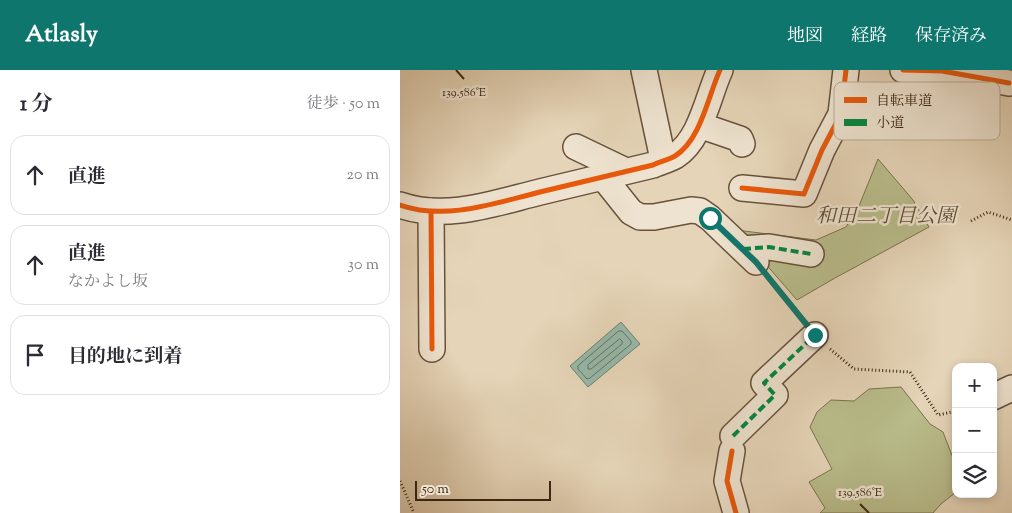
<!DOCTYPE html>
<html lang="ja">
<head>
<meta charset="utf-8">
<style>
	:root { --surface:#fff; --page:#f2f2f3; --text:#2b2b33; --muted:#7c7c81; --line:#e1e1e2; --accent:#0f766e }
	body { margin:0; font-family:"Sorts Mill Goudy","Noto Serif JP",serif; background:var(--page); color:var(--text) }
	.controls { position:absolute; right:15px; bottom:15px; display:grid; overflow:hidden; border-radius:10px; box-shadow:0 2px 8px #0003 }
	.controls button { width:45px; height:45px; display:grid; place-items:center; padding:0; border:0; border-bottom:1px solid var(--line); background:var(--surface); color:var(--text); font:25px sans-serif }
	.scale { position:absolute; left:15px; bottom:12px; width:136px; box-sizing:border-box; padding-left:5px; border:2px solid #3e2712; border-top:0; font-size:14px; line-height:18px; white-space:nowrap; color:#3e2712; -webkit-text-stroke:4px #eee3d0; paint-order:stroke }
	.stop { position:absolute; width:15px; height:15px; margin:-11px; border:4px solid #0f766e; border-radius:50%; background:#fff }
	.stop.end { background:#0f766e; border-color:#fff; box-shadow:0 1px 5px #0008 }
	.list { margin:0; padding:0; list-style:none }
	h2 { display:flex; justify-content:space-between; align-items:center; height:65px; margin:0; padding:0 20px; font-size:21px }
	h2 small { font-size:16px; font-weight:400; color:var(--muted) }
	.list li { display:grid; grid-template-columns:32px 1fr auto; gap:15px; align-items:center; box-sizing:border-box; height:80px; margin:0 10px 10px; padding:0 10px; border:1px solid var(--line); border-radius:15px }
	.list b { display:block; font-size:19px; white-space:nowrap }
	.list p { margin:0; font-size:16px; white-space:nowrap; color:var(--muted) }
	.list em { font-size:16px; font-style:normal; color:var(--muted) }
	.icon { flex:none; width:28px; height:28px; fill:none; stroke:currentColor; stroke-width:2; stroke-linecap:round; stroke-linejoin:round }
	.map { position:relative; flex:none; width:612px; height:443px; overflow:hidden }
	header { display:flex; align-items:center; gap:30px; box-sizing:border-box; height:70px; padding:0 25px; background:var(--accent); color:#fff }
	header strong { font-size:24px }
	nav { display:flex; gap:28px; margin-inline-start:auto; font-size:18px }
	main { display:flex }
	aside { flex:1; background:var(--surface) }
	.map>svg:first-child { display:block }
	.green { fill:#b9bc8b; stroke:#7c724e }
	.water { fill:#96b8aa; stroke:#737e6d }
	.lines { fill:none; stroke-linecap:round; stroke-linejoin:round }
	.shore { stroke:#6a705e; stroke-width:1 }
	.minor-casing { stroke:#68523b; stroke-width:28 }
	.path { stroke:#3e2712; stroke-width:3; stroke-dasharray:1 2.5; stroke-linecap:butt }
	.minor { stroke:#eee3d0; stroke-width:25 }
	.quiet { stroke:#00873e; stroke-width:4; stroke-dasharray:8 4; stroke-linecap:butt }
	.cycleway-casing { stroke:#eee3d0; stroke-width:8 }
	.cycleway { stroke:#e8590c; stroke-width:5 }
	.route { stroke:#0f766e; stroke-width:6 }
	.ticks { fill:none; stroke:#3e2712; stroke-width:2 }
	.labels { text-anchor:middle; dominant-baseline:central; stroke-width:5; stroke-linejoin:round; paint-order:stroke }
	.park-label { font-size:20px; font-style:italic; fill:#5d4c30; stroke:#eee3d0 }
	.key { fill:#eee3d0; stroke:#b9ab97; stroke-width:1 }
	.key-label { font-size:14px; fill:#3e2712 }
	.ticks-label { font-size:12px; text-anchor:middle; fill:#3e2712; stroke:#eee3d0; stroke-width:5; stroke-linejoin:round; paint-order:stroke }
</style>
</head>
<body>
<header>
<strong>Atlasly</strong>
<nav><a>地図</a><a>経路</a><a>保存済み</a></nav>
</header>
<main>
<aside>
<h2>1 分<small>徒歩 · 50 m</small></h2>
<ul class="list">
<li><svg class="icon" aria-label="ahead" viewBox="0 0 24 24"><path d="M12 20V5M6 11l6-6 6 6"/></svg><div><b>直進</b></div><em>20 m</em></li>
<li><svg class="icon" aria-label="ahead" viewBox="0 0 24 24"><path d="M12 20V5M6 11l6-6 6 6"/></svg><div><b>直進</b><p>なかよし坂</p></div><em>30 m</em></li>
<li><svg class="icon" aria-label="arrive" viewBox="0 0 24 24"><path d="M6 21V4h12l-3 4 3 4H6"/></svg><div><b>目的地に到着</b></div></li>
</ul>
</aside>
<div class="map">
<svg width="612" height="443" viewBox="0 0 612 443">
	<rect width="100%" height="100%" fill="#e5d4b7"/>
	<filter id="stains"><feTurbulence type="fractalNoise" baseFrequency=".004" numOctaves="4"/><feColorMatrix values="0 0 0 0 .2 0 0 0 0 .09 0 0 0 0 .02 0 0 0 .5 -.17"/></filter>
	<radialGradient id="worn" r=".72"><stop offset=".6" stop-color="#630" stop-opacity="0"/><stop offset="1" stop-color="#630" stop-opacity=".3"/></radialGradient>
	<path class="green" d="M478,89L513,130L529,157L435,208L397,230L336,160L416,170L446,157L459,136Z
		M501,317L530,354L543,362L556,396V422L541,434L533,443H420L425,438L409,412L432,399L410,357L417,342L431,330L454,331L469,319Z"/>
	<path class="water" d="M221,252L240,274L188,317L170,296Z"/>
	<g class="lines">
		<path class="shore" d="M219,261H222L231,271V274L190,308L187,309L178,299V296Z
			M220,269L222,271V274L191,299H188V295Z"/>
		<defs>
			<path id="minor" d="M244,0L261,80
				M503,0L542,1L609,13
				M299,55L340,69L342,74
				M176,77L226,101
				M203,107L231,142L240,147H254L291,140L300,141L310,148L356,192
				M342,118L404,124L422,80L441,44L446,0
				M0,135C46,151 95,133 140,122C177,113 215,104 253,95C259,92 268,90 275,86C301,70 308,26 320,0
				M31,141L32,279
				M343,179L369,177L411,184
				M593,327L612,318
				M333,366L375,325L364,313L415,265
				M332,381L327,411L336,443"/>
		</defs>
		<use href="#minor" class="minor-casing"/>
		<path class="path" d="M571,151L588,142L612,150
			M368,207L402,249
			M430,279L454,299L510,302L538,345L556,341
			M0,411L14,443"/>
		<use href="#minor" class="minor"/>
		<path class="quiet" d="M343,179L369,177L411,184
			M333,366L375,325L364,313L415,265"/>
		<defs>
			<path id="cycleway" d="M503,0L542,1L609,13
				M342,118L404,124L422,80L441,44L446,0
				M0,135C46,151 95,133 140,122C177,113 215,104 253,95C259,92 268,90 275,86C301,70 308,26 320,0
				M31,141L32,279
				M332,381L327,411L336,443"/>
		</defs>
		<use href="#cycleway" class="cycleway-casing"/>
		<use href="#cycleway" class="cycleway"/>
	</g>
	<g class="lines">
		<path class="route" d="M310,148L356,192L415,265"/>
	</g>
	<path class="ticks" d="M56,0L64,9M460,434L469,443"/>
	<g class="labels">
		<g class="park-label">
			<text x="486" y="147">和田二丁目公園</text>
		</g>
	</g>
	<rect x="434" y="12" width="166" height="58" rx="8" class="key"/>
	<rect x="444" y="27" width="23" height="6" fill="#e8590c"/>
	<rect x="444" y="49" width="23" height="7" fill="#00873e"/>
	<g class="key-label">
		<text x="476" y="35">自転車道</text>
		<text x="476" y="57">小道</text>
	</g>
	<g class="ticks-label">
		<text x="64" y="26">139.586°E</text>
		<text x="460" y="426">139.586°E</text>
	</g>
	<rect width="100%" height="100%" filter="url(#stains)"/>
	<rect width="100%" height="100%" fill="url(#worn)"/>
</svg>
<div class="controls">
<button>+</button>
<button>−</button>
<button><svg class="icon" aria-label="layers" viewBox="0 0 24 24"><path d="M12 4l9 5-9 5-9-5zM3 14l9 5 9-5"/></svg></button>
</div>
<div class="scale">50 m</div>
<div class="stop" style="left:310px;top:148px"></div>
<div class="stop end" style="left:415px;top:265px"></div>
</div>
</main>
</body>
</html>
